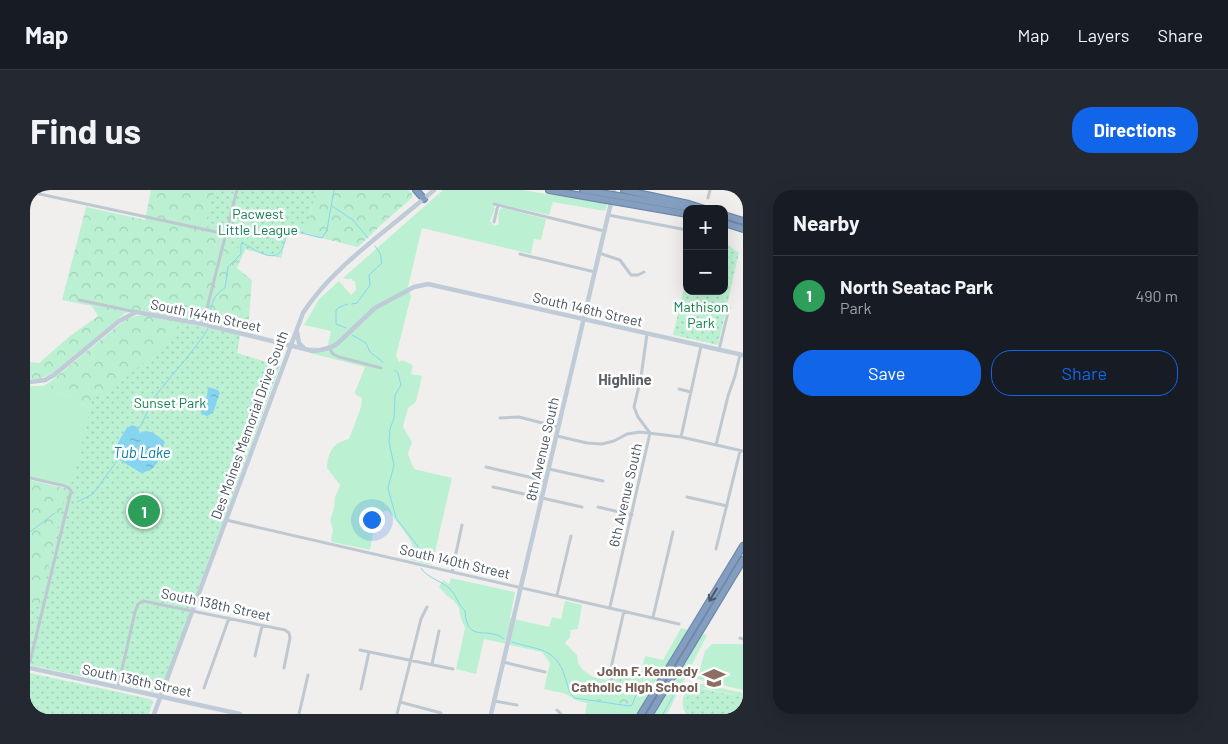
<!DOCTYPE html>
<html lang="en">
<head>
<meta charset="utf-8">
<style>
	:root { --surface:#171b24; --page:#242831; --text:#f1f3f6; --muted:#9ea1a6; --line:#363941; --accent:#1165e9 }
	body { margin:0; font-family:Barlow,sans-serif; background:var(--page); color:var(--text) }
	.controls { position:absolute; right:15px; top:15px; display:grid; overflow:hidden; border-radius:10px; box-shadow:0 5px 20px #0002 }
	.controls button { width:45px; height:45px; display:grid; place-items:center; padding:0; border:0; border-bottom:1px solid var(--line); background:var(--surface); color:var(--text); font:25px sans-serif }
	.you { position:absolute; left:341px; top:329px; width:18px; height:18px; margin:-12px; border:4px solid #fff; border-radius:50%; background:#1a73e8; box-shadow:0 0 0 8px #1a73e833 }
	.badge { display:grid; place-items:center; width:32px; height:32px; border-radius:50%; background:var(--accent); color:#fff; font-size:16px; font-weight:700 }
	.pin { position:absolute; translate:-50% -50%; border:2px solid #fff; box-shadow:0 1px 5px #0006 }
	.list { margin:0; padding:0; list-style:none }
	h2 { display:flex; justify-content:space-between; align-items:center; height:65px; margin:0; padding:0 20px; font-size:21px }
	h2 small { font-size:16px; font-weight:400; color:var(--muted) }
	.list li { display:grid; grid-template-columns:32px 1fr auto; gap:15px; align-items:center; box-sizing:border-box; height:80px; padding:0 20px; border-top:1px solid var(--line) }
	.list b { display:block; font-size:19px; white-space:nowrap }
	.list p { margin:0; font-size:16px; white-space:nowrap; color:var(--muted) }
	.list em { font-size:16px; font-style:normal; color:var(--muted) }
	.actions { display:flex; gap:10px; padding:15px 20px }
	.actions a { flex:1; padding:11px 0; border:1px solid var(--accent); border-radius:20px; text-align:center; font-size:18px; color:var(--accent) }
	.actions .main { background:var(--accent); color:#fff }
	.map { position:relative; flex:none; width:713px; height:524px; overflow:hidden; border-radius:20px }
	header { display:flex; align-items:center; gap:30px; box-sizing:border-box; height:70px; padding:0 25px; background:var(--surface); border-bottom:1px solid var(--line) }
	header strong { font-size:24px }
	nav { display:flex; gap:28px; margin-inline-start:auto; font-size:18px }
	.intro { display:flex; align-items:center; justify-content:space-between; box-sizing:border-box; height:120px; padding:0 30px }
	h1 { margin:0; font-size:35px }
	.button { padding:12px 22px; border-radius:20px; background:var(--accent); color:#fff; font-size:18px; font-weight:700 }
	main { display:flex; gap:30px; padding:0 30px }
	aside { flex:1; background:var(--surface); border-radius:20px; box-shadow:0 5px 20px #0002 }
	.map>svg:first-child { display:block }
	.grass { fill:#bbf1d2 }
	.forest { fill:url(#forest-crowns) }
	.park { fill:url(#park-dots) }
	.water { fill:url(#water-ripples) }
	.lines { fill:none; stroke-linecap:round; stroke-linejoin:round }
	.stream { stroke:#86d5f0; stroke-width:1 }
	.highway-casing { stroke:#6f89ac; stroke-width:8 }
	.street { stroke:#bec8d1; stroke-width:3 }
	.secondary { stroke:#c0cbd8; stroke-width:4.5 }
	.highway { stroke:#849ec0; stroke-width:5.5 }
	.highway-bridge-casing { stroke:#6f89ac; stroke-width:8; stroke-linecap:butt }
	.highway-bridge { stroke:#849ec0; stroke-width:5.5 }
	.oneway { stroke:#4c5967 }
	.labels { text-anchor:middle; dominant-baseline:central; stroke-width:5; stroke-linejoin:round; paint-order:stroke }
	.park-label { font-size:14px; fill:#138250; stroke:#fff }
	.street-label { font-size:14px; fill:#46515d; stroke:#fff }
	.education-label { font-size:14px; font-weight:bold; fill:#785e54; stroke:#fff; text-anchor:end }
	.neighbourhood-label { font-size:15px; font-weight:bold; fill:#5b5e64; stroke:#fff }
	.water-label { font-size:15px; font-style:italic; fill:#077ea8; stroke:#fff }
</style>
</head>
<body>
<header>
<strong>Map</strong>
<nav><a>Map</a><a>Layers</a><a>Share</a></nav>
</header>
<div class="intro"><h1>Find us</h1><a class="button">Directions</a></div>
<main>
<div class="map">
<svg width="713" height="524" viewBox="0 0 713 524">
	<defs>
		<pattern id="forest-crowns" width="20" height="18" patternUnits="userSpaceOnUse" patternTransform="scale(1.25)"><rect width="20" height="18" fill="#bbf1d2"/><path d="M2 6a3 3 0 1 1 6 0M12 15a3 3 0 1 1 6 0" fill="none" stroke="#a2d0b7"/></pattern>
		<pattern id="park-dots" width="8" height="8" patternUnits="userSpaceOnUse" patternTransform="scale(1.25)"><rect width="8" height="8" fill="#bbf1d2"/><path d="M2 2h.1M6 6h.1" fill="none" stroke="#a2d0b7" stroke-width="1.8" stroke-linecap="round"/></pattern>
		<pattern id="water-ripples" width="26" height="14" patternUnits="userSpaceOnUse" patternTransform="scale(1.25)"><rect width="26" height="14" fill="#86d5f0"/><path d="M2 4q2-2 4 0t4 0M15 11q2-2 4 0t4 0" fill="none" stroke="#6fafc6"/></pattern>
	</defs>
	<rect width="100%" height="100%" fill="#f1efee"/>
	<path class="grass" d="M413,0H492L577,14L575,21L523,12L519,25L465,13L464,17L465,19L460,31L464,36L469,34L468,25L470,19L473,18L516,29L511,50L504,49L501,64L392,38L378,97L381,106L366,166L369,172L372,170L381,174L383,176L381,184L392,186L386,212L378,218L373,237L382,252L378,264L384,279L422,288L402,375L381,370C382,365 384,359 382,354C379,347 363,326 358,321H354L353,338L344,337L340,360L302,352L301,349L303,340L300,330L304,318L305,307L310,295L297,278C298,261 303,253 319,249L331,217L332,208L326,205L325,202L335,177L280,163L281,157L297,159L301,141L274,135L289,109L309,91L321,105L326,100L325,91H323L322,89H316L313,88Z
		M20,192L24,203L42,206L60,219L43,293L38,292L37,295L0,287V196H13Z
		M421,388L485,402L480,428L519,437L522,427L531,429L535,411L552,415L548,439L541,440L540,447L535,453L547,465L548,473L553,480L563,487L577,490L580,477L611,484L615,466L633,470L651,438L677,445L637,524H555L557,513L545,510L536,504L514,499L520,473L512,462L454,449L446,484L426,479L435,438L430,426L429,418L424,411L417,406L409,397L413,390L419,394Z
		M682,454H713V500L667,489L675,461Z
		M674,494L713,503V507L674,498L659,522L661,524H656C647,509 657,493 674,494Z"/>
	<path class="forest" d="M121,0H185L195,40L216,58L207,78L222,90L218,141L108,120L95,123L23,183L9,189H0V172L9,173L40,146L68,126L62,116L32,110L56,17L115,30Z
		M284,0H378L381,2L383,7L352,34L328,57L263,41C283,34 281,19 284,0Z
		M117,125L210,145L207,163L245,177L192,334L184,339L11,419L0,417V290L34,298L43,293L60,219L42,206L23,203L20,192L96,129L106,126Z
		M584,480L610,486L602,511L597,514L553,509L550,507L553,504L583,506V502L563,499V493L565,490L586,497L590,494C589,488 585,485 584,480Z"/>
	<path class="park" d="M184,0H286L275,44L258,40L251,68L197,55L199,43L175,37Z
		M694,51L706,61L709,62L688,155L643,145L657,86V101H694Z
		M148,132L210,145L207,163L250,176L130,503L0,475V415L9,417L38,292H43L63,206L72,207L145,147Z
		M0,483L120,509L123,511L119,524H0Z
		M669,498L713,507V524H661C652,514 656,502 669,498Z"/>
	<path class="water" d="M178,197L188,200L190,203C185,212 187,223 177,226L171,224L170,216C178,208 177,207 178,197Z
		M102,235L107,237L110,243C119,238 127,245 135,252L128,272L121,280L111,283L85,267L83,261L96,239Z"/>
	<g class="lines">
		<path class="stream" d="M302,16L323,30L338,48
			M322,114L327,113L340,95L339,85L352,73L350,63L345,56
			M179,130C182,115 181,107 195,98L198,77L211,64V54L212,53C223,58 244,75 252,59C255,53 256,46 259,40L292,48L297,40L304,0
			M316,138L306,134V120L310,117L318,114
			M322,145L336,153L340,162L353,172
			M364,180L368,183L371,195L365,205L364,228L360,239L359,252L364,275L358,298L366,328L387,355L393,371
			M108,240C115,230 118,218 124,208C141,185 162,164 178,139
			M47,312L63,304L89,268
			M0,342L25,323
			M391,378C396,387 411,391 419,398C426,404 428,415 435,421C437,455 458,435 474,449
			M482,452C507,460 526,457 535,487C538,495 538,503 545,508L599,516L602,515L609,498L615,493
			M633,524L642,508L643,501L641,498"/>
		<defs>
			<path id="highway" d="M386,0L394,9
				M519,0L570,9
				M553,0L571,3
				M594,0L659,14L675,19
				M595,7L664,19
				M594,13L657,24
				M694,25L713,31
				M694,33L713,39
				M611,524L713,356
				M620,524L713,370"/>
		</defs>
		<use href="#highway" class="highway-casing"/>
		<path class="street" d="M0,2L191,43L195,46
			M678,8L680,0
			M464,14L574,41
			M578,25L657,40
			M464,32L468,15
			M569,63L590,70L601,85H608L614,82
			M490,64L565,82
			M49,110L106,122
			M173,134L207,0
			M299,158L303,164L309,167L351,178
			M689,160L699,118
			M649,199L661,202
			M470,228L489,227L528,237
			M527,246L557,253L572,254L584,251L597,244L610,242L651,247L713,261
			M651,247L671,156
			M686,255L698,206L705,186L710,165
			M456,277L516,291
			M519,279L573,291
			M0,288L35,296L39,298L41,301L0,472
			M463,297L552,317
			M657,307L697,316
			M568,317L602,325
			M196,330L649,434
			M686,359L710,261
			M422,382L432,335
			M527,405L541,346
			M580,417L620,243L608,227L604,217L611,187L617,144
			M623,427L643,342
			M710,448L713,449
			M330,460L423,479
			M225,466L232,436
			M473,472L515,482
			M402,474L409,441
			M582,493L580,482L594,421
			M88,497L105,422L108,414L113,411L255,440L259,443L260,448L254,478
			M174,498L199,428
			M331,499L339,462
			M464,511L487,515
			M370,512L411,523
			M527,520L531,524
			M269,524L278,485
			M367,524L391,429L397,417"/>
		<path class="secondary" d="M267,142L269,153L273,157
			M0,192L15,190L24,185L89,131L106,122L172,134L283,161C292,160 299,159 307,154L345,118L384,97L398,94L713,165
			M0,478L210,524
			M124,524L273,123C304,75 361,38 404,0
			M461,524L584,0"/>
		<use href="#highway" class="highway"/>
		<defs>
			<path id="highway-bridge" d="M571,3L595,7
				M570,9L594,13"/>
		</defs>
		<use href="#highway-bridge" class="highway-bridge-casing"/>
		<use href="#highway-bridge" class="highway-bridge"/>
	</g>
	<defs><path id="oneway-shaft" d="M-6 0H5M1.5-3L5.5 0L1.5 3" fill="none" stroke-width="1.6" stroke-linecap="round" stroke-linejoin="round" transform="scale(1.25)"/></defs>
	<use class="oneway" href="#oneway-shaft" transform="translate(683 405) rotate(121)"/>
	<defs>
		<symbol id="school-bare" viewBox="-9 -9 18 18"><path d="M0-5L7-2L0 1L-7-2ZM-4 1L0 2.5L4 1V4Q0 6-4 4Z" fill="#8d6e63" stroke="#fff" stroke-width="2.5" paint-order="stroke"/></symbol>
	</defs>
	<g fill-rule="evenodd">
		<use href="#school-bare" x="668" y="472" width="32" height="32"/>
	</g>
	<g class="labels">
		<g class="park-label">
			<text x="228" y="23">Pacwest<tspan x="228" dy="16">Little League</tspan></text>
			<text x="671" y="116">Mathison<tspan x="671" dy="16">Park</tspan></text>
			<text x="140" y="212">Sunset Park</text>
		</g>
		<g class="street-label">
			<text transform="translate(558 119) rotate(13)">South 146th Street</text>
			<text transform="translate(176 125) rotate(12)">South 144th Street</text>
			<text transform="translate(219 235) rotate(-70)">Des Moines Memorial Drive South</text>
			<text transform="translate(512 259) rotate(-77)">8th Avenue South</text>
			<text transform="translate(595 305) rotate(-77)">6th Avenue South</text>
			<text transform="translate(425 371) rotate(13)">South 140th Street</text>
			<text transform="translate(186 414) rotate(12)">South 138th Street</text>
			<text transform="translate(107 490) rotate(12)">South 136th Street</text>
		</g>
		<g class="education-label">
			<text x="668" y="480">John F. Kennedy<tspan x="668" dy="16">Catholic High School</tspan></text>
		</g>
		<g class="neighbourhood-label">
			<text x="595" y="189">Highline</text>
		</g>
		<g class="water-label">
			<text x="112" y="262">Tub Lake</text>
		</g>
	</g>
</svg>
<div class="controls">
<button>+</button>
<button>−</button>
</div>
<div class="you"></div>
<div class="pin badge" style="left:114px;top:321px;background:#2e9e5b">1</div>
</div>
<aside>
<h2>Nearby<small></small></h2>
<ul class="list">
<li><span class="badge" style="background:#2e9e5b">1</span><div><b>North Seatac Park</b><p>Park</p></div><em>490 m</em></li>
</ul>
<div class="actions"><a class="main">Save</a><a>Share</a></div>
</aside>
</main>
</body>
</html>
